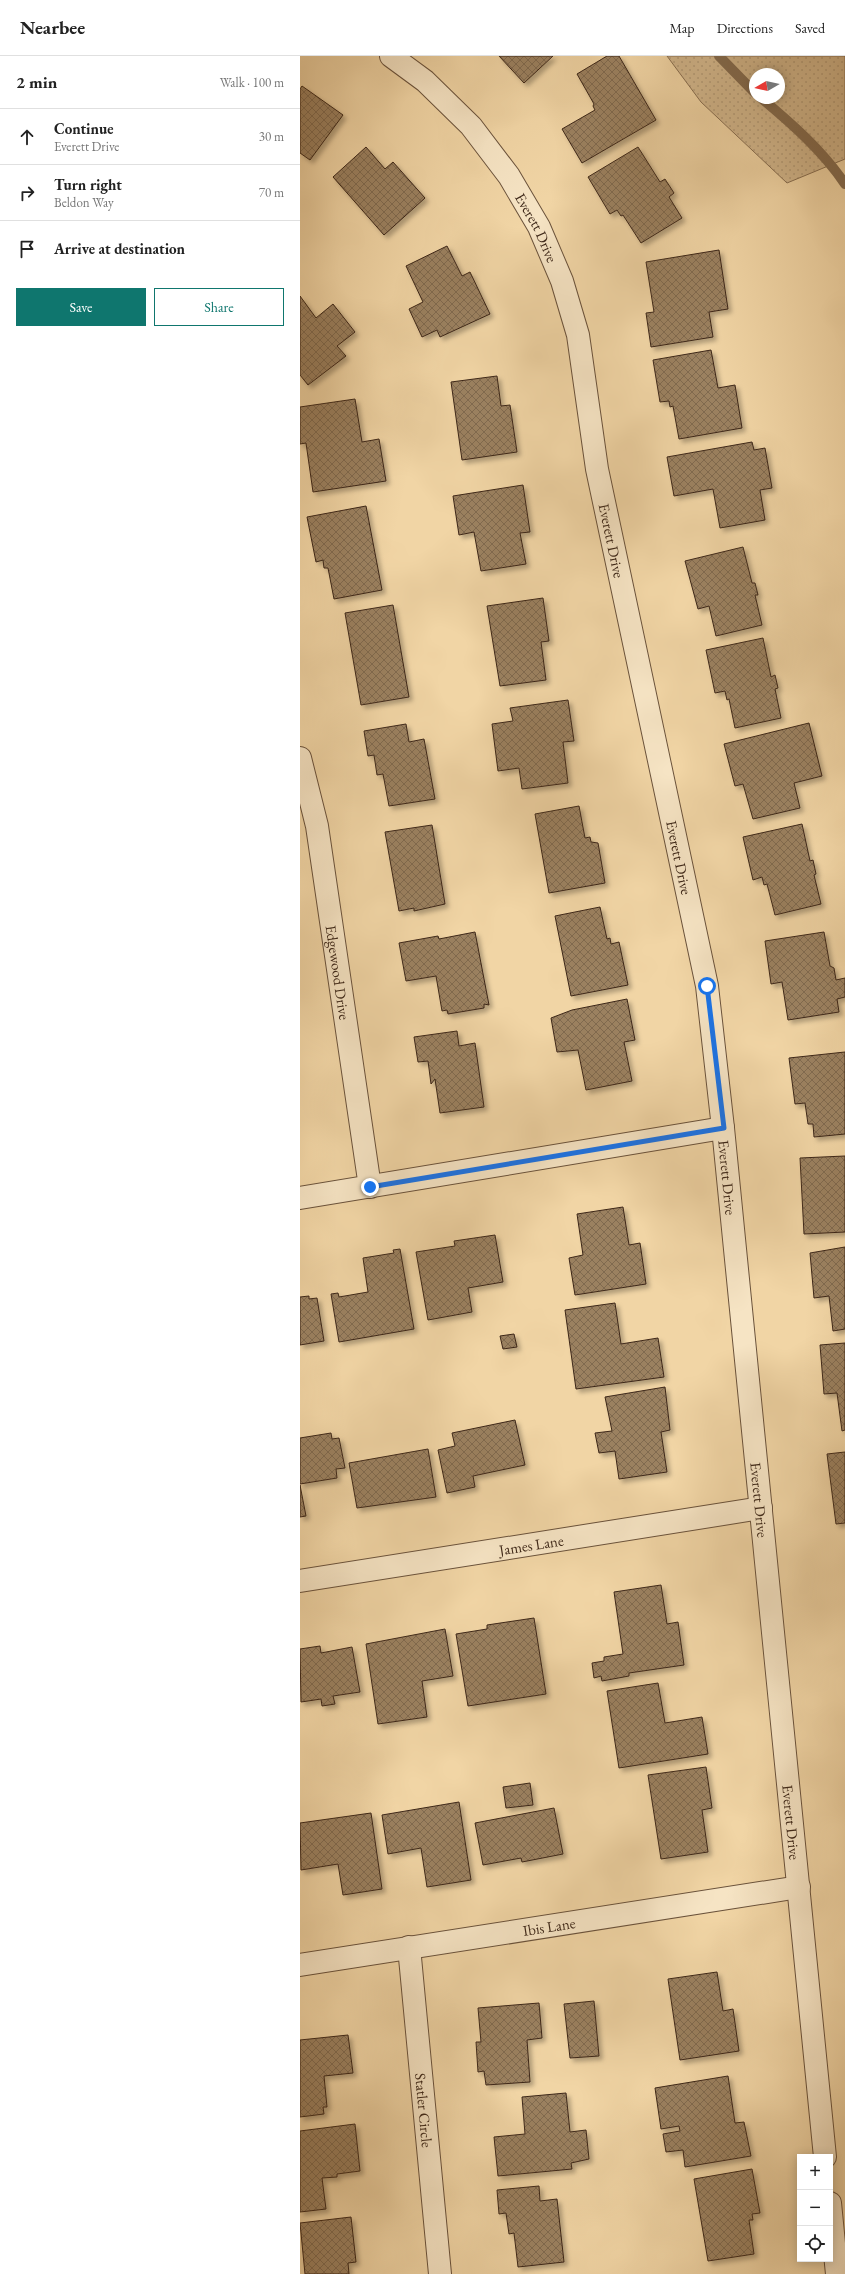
<!DOCTYPE html>
<html lang="en">
<head>
<meta charset="utf-8">
<style>
	:root { --surface:#fff; --page:#f2f2f2; --text:#222; --muted:#767676; --line:#e0e0e0; --accent:#0f766e }
	body { margin:0; font-family:"EB Garamond",serif; background:var(--page); color:var(--text) }
	.controls { position:absolute; right:12px; bottom:12px; display:grid; overflow:hidden; border-radius:0px; box-shadow:0 2px 10px #0003 }
	.controls button { width:36px; height:36px; display:grid; place-items:center; padding:0; border:0; border-bottom:1px solid var(--line); background:var(--surface); color:var(--text); font:20px sans-serif }
	.compass { position:absolute; left:449px; top:12px; width:36px; height:36px; border-radius:50%; background:var(--surface); box-shadow:0 2px 10px #0003; rotate:261deg }
	.stop { position:absolute; width:12px; height:12px; margin:-9px; border:3px solid #1a73e8; border-radius:50%; background:#fff }
	.stop.end { background:#1a73e8; border-color:#fff; box-shadow:0 1px 4px #0008 }
	.list { margin:0; padding:0; list-style:none }
	h2 { display:flex; justify-content:space-between; align-items:center; height:52px; margin:0; padding:0 16px; font-size:17px }
	h2 small { font-size:13px; font-weight:400; color:var(--muted) }
	.list li { display:grid; grid-template-columns:26px 1fr auto; gap:12px; align-items:center; box-sizing:border-box; height:56px; padding:0 16px; border-top:1px solid var(--line) }
	.list b { display:block; font-size:15px; white-space:nowrap }
	.list p { margin:0; font-size:13px; white-space:nowrap; color:var(--muted) }
	.list em { font-size:13px; font-style:normal; color:var(--muted) }
	.actions { display:flex; gap:8px; padding:12px 16px }
	.actions a { flex:1; padding:9px 0; border:1px solid var(--accent); border-radius:0px; text-align:center; font-size:14px; color:var(--accent) }
	.actions .main { background:var(--accent); color:#fff }
	.icon { flex:none; width:22px; height:22px; fill:none; stroke:currentColor; stroke-width:2; stroke-linecap:round; stroke-linejoin:round }
	.map { position:relative; flex:none; width:545px; height:2218px; overflow:hidden }
	header { display:flex; align-items:center; gap:24px; box-sizing:border-box; height:56px; padding:0 20px; background:var(--surface); border-bottom:1px solid var(--line) }
	header strong { font-size:19px }
	nav { display:flex; gap:22px; margin-inline-start:auto; font-size:14px }
	main { display:flex }
	aside { flex:1; background:var(--surface) }
	.map>svg:first-child { display:block }
	.grass { fill:url(#grass-dots); stroke:#886f52; fill-rule:evenodd }
	.lines { fill:none; stroke-linecap:round; stroke-linejoin:round }
	.stream { stroke:#846c50; stroke-width:10 }
	.building { fill:url(#building-cross-hatch); stroke:#3d2718; filter:url(#shadow) }
	.minor-casing { stroke:#6a523b; stroke-width:24 }
	.minor { stroke:#f6e4c4; stroke-width:22 }
	.route { stroke:#1a73e8; stroke-width:5 }
	.labels { text-anchor:middle; dominant-baseline:central; stroke-width:3; stroke-linejoin:round; paint-order:stroke }
	.street-label { font-size:15px; fill:#3d2718; stroke:#f6e4c4 }
</style>
</head>
<body>
<header>
<strong>Nearbee</strong>
<nav><a>Map</a><a>Directions</a><a>Saved</a></nav>
</header>
<main>
<aside>
<h2>2 min<small>Walk · 100 m</small></h2>
<ul class="list">
<li><svg class="icon" aria-label="ahead" viewBox="0 0 24 24"><path d="M12 20V5M6 11l6-6 6 6"/></svg><div><b>Continue</b><p>Everett Drive</p></div><em>30 m</em></li>
<li><svg class="icon" aria-label="right" viewBox="0 0 24 24"><path d="M7 20v-9h11M14 6l5 5-5 5"/></svg><div><b>Turn right</b><p>Beldon Way</p></div><em>70 m</em></li>
<li><svg class="icon" aria-label="arrive" viewBox="0 0 24 24"><path d="M6 21V4h12l-3 4 3 4H6"/></svg><div><b>Arrive at destination</b></div></li>
</ul>
<div class="actions"><a class="main">Save</a><a>Share</a></div>
</aside>
<div class="map">
<svg width="545" height="2218" viewBox="0 0 545 2218">
	<defs>
		<pattern id="grass-dots" width="8" height="8" patternUnits="userSpaceOnUse"><rect width="8" height="8" fill="#d2b78d"/><path d="M2 2h.1M6 6h.1" fill="none" stroke="#b59d79" stroke-width="1.8" stroke-linecap="round"/></pattern>
		<pattern id="building-cross-hatch" width="8" height="8" patternUnits="userSpaceOnUse"><rect width="8" height="8" fill="#9b8161"/><path d="M0 0l8 8M0 8l8-8" fill="none" stroke="#806a4f"/></pattern>
		<filter id="shadow"><feDropShadow dx="3.5" dy="3.5" stdDeviation="2" flood-color="#0004"/></filter>
	</defs>
	<rect width="100%" height="100%" fill="#f1d5a5"/>
	<filter id="stains"><feTurbulence type="fractalNoise" baseFrequency=".005" numOctaves="4"/><feColorMatrix values="0 0 0 0 .2 0 0 0 0 .09 0 0 0 0 .02 0 0 0 .5 -.17"/></filter>
	<radialGradient id="worn" r=".72"><stop offset=".6" stop-color="#630" stop-opacity="0"/><stop offset="1" stop-color="#630" stop-opacity=".3"/></radialGradient>
	<path class="grass" d="M367,0H545V103L487,127L401,46ZM455,18H479V42H455Z"/>
	<g class="lines">
		<path class="stream" d="M419,0L455,37
			M461,42C491,67 523,95 545,128"/>
	</g>
	<path class="building" d="M199,0H253L224,27Z
		M307,0H319L356,64L282,107L262,73L295,54L293,50L294,48L277,18Z
		M2,30L43,59L10,104L0,97V33Z
		M66,91L85,113L93,106L125,142L84,179L33,121Z
		M338,91L360,126L365,123L374,137L369,141L382,162L341,187L323,159L321,160L317,154L310,158L288,121Z
		M147,190L162,220L170,216L190,258L140,281L137,274L122,281L109,253L123,246L106,210Z
		M419,194L428,253L409,256L413,281L351,291L346,257L354,256L346,206Z
		M0,240L16,262L33,248L55,276L37,290L46,300L8,329L0,319Z
		M411,294L418,332L435,329L442,372L379,383L373,350L370,351L369,345L360,346L353,304Z
		M197,320L201,350L210,349L217,396L162,404L151,326Z
		M55,343L62,386L79,383L86,425L13,436L6,387L0,388V351Z
		M452,386L454,394L465,392L472,432L460,434L465,464L420,472L413,433L374,440L367,401Z
		M223,429L230,476L220,477L226,508L181,515L174,476L159,479L153,440Z
		M66,450L82,534L34,543L28,512H24L23,504L16,506L7,461Z
		M443,491L452,527H455L458,539H455L462,569L416,580L409,550L398,553L385,505Z
		M243,542L249,585L241,586L246,624L200,630L187,550Z
		M93,549L109,641L61,649L45,557Z
		M463,582L471,621L475,619L478,632L475,633L481,662L435,672L429,643L427,644L425,635L415,637L406,594Z
		M268,644L274,685L263,686L268,727L222,733L219,712L198,715L192,668L213,665L210,652Z
		M509,667L522,720L494,727L500,752L453,763L443,728L435,730L424,688Z
		M106,668L109,686L124,683L135,743L89,750L83,718L77,719L74,699L68,700L64,675Z
		M279,750L285,782L290,781L291,786L298,787L305,827L249,837L235,758Z
		M502,768L510,805L513,804L516,818L514,819L521,848L475,859L467,828L464,829L462,821L453,824L443,781Z
		M132,769L145,848L114,855V852L99,855L85,776Z
		M300,851L307,883L310,882L311,888L319,886L328,929L271,940L255,860Z
		M175,876L189,949L184,948V952L148,958L147,954L142,955L136,920L106,925L99,887L138,880L139,883Z
		M524,876L530,910L534,912L536,924L545,922V941L537,943L539,956L488,964L482,926L471,928L465,885Z
		M327,943L335,984L324,986L332,1025L286,1034L278,994L257,996L251,962L272,954Z
		M157,975L159,990L175,987L184,1051L140,1057L135,1023L131,1028L128,1005L118,1006L114,981Z
		M545,996V1078L514,1081L513,1068H508L505,1047L495,1048L489,1002Z
		M545,1100V1176L504,1178L500,1102Z
		M323,1151L329,1189L340,1187L346,1228L275,1239L269,1202L283,1199L277,1158Z
		M195,1179L203,1226L168,1232L172,1256L128,1264L116,1196L155,1190L154,1185Z
		M545,1191V1273L533,1275L529,1240L514,1242L510,1197Z
		M100,1193L114,1273L39,1286L31,1238L38,1237L39,1241L68,1236L63,1202L94,1197L93,1194Z
		M9,1240V1243L17,1242L24,1285L0,1289V1241Z
		M315,1247L321,1288L358,1282L364,1321L276,1333L265,1254Z
		M214,1278L217,1291L203,1293L200,1280Z
		M545,1287V1374L542,1375L537,1337L524,1338L520,1289Z
		M365,1331L370,1374L361,1376L367,1416L319,1423L315,1395L299,1397L295,1377L312,1375L305,1341Z
		M215,1364L225,1409L173,1420L175,1431L147,1437L138,1394L155,1390L152,1377Z
		M31,1377L32,1383L39,1382L45,1412L36,1413L37,1422L0,1428V1382Z
		M128,1393L136,1441L57,1452L49,1407Z
		M545,1396V1467L536,1468L527,1398Z
		M0,1429L6,1460L0,1461Z
		M361,1529L367,1568L378,1566L384,1609L329,1617V1620L302,1625L301,1620L294,1622L292,1607L304,1605V1601L323,1598L314,1536Z
		M234,1562L246,1638L168,1650L156,1578L187,1573V1569Z
		M145,1573L153,1620L122,1625L127,1661L78,1668L66,1588Z
		M20,1590L21,1597L52,1591L60,1636L33,1640L35,1648L22,1650L21,1643L1,1646L0,1593Z
		M358,1627L365,1667L402,1661L408,1698L319,1712L307,1635Z
		M406,1711L412,1752L402,1754L408,1796L361,1803L348,1719Z
		M230,1727L233,1749L206,1752L203,1731Z
		M159,1746L171,1824L127,1831L121,1792L88,1798L82,1759Z
		M254,1752L263,1798L222,1806L221,1802L183,1809L175,1767Z
		M71,1757L82,1833L43,1839L38,1808L1,1814L0,1767Z
		M417,1916L423,1955L433,1953L439,1995L380,2004L368,1923Z
		M294,1945L299,2000L270,2002L264,1948Z
		M239,1947L242,1982L227,1984L230,2026L186,2029L184,2015L178,2016L176,1986H181L178,1952Z
		M48,1979L53,2017L24,2020L27,2051H23L24,2058L0,2061V1984Z
		M428,2020L435,2067L444,2066L451,2100L385,2111L383,2094L366,2096L363,2078L380,2075L379,2070L361,2073L355,2032Z
		M266,2037L270,2076L286,2074L289,2103L271,2107L272,2113L198,2120L194,2081L225,2078L222,2041Z
		M55,2068L60,2115L37,2118V2121L22,2122L26,2153L0,2156V2075Z
		M452,2113L460,2157L452,2158L453,2164H449L454,2198L408,2205L394,2123Z
		M239,2130L240,2145L257,2143L264,2206L218,2211L214,2177L209,2178L206,2157L199,2158L197,2134Z
		M51,2161L56,2206L48,2207L49,2218H5L0,2167Z"/>
	<g class="lines">
		<defs>
			<g id="minor">
				<path id="s1" d="M91,0L125,25L171,70L209,120L239,171L262,225L278,279L297,413L407,930L423,1072L525,2101"/>
				<path id="s2" d="M0,702L17,770L70,1131"/>
				<path d="M0,1142L423,1072"/>
				<path id="s3" d="M0,1525L461,1452"/>
				<path id="s4" d="M109,1891L140,2218"/>
				<path id="s5" d="M0,1909L499,1831"/>
				<path d="M530,2147L537,2218"/>
			</g>
		</defs>
		<use href="#minor" class="minor-casing"/>
		<use href="#minor" class="minor"/>
	</g>
	<g class="lines">
		<path class="route" d="M70,1131L424,1072L407,930"/>
	</g>
	<g class="labels">
		<g class="street-label">
			<text stroke="none"><textPath href="#s1" startOffset="228">Everett Drive</textPath></text>
			<text stroke="none"><textPath href="#s1" startOffset="552">Everett Drive</textPath></text>
			<text stroke="none"><textPath href="#s1" startOffset="876">Everett Drive</textPath></text>
			<text stroke="none"><textPath href="#s2" startOffset="218">Edgewood Drive</textPath></text>
			<text stroke="none"><textPath href="#s1" startOffset="1200">Everett Drive</textPath></text>
			<text stroke="none"><textPath href="#s1" startOffset="1524">Everett Drive</textPath></text>
			<text stroke="none"><textPath href="#s3" startOffset="234">James Lane</textPath></text>
			<text stroke="none"><textPath href="#s1" startOffset="1848">Everett Drive</textPath></text>
			<text stroke="none"><textPath href="#s5" startOffset="252">Ibis Lane</textPath></text>
			<text stroke="none"><textPath href="#s4" startOffset="164">Statler Circle</textPath></text>
		</g>
	</g>
	<rect width="100%" height="100%" filter="url(#stains)"/>
	<rect width="100%" height="100%" fill="url(#worn)"/>
</svg>
<div class="controls">
<button>+</button>
<button>−</button>
<button><svg class="icon" aria-label="locate" viewBox="0 0 24 24"><circle cx="12" cy="12" r="6"/><path d="M12 2v4M12 18v4M2 12h4M18 12h4"/></svg></button>
</div>
<svg class="compass" viewBox="-18 -18 36 36"><path d="M0-13l5 13h-10z" fill="#e53935"/><path d="M0 13l5-13h-10z" fill="#767676"/></svg>
<div class="stop" style="left:407px;top:930px"></div>
<div class="stop end" style="left:70px;top:1131px"></div>
</div>
</main>
</body>
</html>
